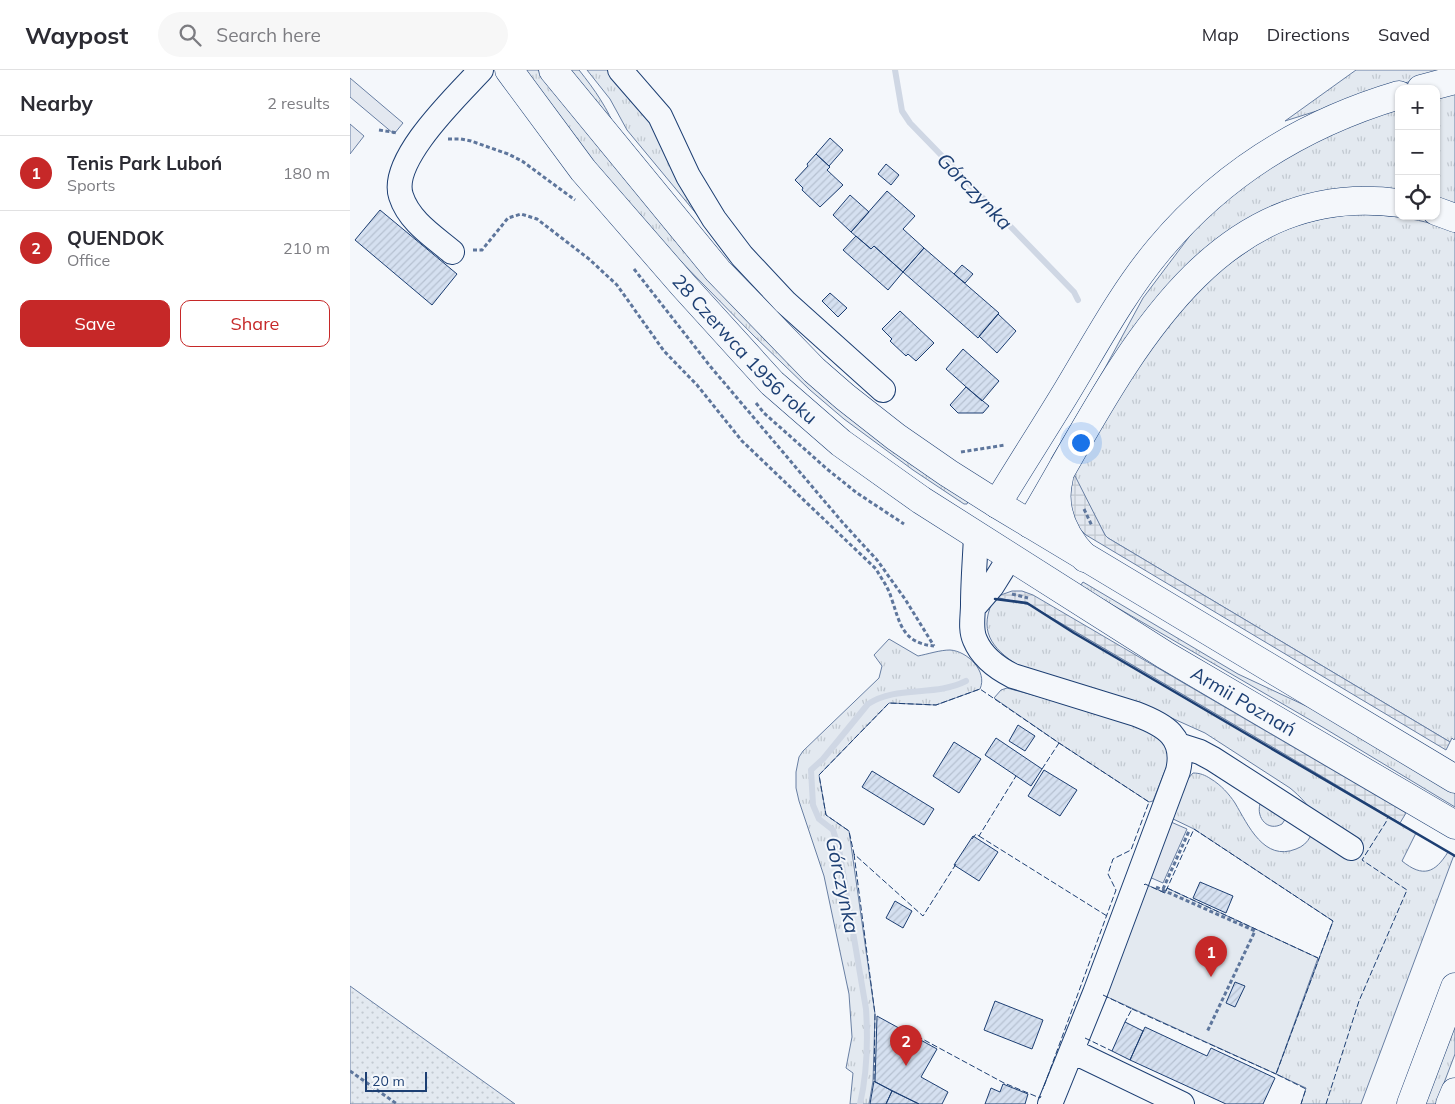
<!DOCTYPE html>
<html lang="en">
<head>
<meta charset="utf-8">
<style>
	:root { --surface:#fff; --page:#f7f7f7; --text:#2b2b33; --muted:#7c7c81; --line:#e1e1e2; --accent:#c62828 }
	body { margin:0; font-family:Mulish,sans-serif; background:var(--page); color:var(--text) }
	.controls { position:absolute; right:15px; top:15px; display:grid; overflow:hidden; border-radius:10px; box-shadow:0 1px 4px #0004 }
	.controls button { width:45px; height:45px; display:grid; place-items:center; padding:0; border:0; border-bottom:1px solid var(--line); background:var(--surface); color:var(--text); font:25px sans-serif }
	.scale { position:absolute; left:15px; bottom:12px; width:62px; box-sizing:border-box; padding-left:5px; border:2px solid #1d3f73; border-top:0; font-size:14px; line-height:18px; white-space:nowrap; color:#1d3f73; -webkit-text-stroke:4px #f4f7fb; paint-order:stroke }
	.you { position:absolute; left:730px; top:372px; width:18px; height:18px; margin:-12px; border:4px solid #fff; border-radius:50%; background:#1a73e8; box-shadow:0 0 0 8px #1a73e833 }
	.badge { display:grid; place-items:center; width:32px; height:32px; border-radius:50%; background:var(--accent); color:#fff; font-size:16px; font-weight:700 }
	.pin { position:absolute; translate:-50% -41px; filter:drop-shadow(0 1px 2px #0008) }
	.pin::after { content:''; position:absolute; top:26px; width:18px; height:15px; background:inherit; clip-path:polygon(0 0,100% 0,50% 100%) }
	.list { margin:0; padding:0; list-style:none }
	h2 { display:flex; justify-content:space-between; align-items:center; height:65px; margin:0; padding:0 20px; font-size:21px }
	h2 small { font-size:16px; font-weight:400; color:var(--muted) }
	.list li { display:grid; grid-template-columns:32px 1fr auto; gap:15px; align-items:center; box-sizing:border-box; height:75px; padding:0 20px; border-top:1px solid var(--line) }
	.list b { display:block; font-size:19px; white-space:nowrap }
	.list p { margin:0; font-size:16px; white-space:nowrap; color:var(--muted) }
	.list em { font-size:16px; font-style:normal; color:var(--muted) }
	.actions { display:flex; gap:10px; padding:15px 20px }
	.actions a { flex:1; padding:11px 0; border:1px solid var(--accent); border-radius:10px; text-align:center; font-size:18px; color:var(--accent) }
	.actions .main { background:var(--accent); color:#fff }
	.icon { flex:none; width:28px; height:28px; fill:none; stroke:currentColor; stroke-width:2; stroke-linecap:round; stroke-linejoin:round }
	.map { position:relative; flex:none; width:1105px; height:1034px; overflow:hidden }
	header { display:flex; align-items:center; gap:30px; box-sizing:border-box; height:70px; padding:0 25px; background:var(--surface); border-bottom:1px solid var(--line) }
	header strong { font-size:24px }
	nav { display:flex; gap:28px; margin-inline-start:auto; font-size:18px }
	.search { width:350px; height:45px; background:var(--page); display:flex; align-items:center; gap:12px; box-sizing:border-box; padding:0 18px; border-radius:28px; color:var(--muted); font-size:19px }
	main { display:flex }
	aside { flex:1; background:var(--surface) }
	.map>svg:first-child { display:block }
	.grass { fill:url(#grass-tufts); stroke:#687fa3 }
	.park { fill:url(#park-dots); stroke:#687fa3 }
	.pitch { fill:#e3e9f0; stroke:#687fa3 }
	.parking { fill:#e3e8f0; stroke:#687fa3 }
	.plaza { fill:url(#plaza-grid); stroke:#687fa3 }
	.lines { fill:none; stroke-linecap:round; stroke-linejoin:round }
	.stream { stroke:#cfd7e4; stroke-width:6 }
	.building { fill:url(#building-hatch); stroke:#1d3f73 }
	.minor-casing { stroke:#1d3f73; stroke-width:26 }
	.major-casing { stroke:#1d3f73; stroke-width:29 }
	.highway-casing { stroke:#1d3f73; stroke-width:29 }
	.path { stroke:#5e769c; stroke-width:3; stroke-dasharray:4 2.5; stroke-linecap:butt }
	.minor { stroke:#f4f7fb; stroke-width:24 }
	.major { stroke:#f4f7fb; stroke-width:28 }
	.highway { stroke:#f4f7fb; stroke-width:28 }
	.fence { stroke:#1d3f73; stroke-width:1; stroke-dasharray:6 2.5; stroke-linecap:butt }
	.wall { stroke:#1d3f73; stroke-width:2.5 }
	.labels { text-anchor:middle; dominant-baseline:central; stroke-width:4; stroke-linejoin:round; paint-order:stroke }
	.street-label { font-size:19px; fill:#1d3f73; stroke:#f4f7fb }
	.water-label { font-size:20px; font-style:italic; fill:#1d3f73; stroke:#f4f7fb }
</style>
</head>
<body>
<header>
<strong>Waypost</strong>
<div class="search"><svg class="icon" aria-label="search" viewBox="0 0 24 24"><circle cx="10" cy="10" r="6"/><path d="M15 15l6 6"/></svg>Search here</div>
<nav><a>Map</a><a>Directions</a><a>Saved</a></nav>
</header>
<main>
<aside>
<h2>Nearby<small>2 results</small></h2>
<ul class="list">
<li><span class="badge">1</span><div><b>Tenis Park Luboń</b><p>Sports</p></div><em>180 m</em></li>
<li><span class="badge">2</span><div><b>QUENDOK</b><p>Office</p></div><em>210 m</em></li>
</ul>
<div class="actions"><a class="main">Save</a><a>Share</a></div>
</aside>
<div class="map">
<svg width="1105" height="1034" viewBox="0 0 1105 1034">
	<defs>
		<pattern id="grass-tufts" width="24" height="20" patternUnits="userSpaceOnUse" patternTransform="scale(1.25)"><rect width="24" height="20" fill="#e3e9f0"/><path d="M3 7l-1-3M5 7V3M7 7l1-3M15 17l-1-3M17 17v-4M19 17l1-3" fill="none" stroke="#c2c9d1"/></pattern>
		<pattern id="park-dots" width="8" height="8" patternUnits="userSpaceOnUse" patternTransform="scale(1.25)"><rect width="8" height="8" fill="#e3e9f0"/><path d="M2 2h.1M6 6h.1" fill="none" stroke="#c2c9d1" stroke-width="1.8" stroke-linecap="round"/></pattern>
		<pattern id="plaza-grid" width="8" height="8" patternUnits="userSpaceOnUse" patternTransform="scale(1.25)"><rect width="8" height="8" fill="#e3e8f0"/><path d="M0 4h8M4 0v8" fill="none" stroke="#c2c8d1"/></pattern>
		<pattern id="building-hatch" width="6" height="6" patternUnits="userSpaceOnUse" patternTransform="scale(1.25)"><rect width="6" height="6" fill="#d5e0f0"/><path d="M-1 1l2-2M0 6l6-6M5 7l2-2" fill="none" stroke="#b6c1d1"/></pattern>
	</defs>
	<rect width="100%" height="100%" fill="#f4f7fb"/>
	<path class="grass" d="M173,0H188L316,159L618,431L617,434H614L563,400L494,349L460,320L404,266L305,165L248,100Z
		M216,0H229C245,20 258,39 267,62Z
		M237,0H262L292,33L349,147L277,60L260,29Z
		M1006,0H1105L1071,8L935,51Z
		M1105,20V138L1086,132V25Z
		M1049,34V124L885,161L708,393L701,389L755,298L793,228L842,163L870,133L925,90Z
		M1005,144C1040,145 1073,148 1105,162V668L1104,670L1102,668L1100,672L758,468L755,465L722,403L784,302L808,267L863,205L918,167L951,154L975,148Z
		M733,512L888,604L969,642L1105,723V737L974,658L730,516Z
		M645,527L680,535L931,682L1066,763L1052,791C1073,808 1085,803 1098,782L1104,785L1011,1034H951L956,1018L926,1004L983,851L844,759L819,747L836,711L843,703C850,703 855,705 861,709C871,715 879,724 885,733C898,755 914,792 946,779C960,774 963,762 966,748C959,736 951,727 940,718L855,663L815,645L669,596C641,578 627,560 645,527Z
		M539,569L568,586C578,584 590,580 600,580C617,581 638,601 630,619L586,635L539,633L469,705L476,745L499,761L525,944L523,1011L519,1034H500L503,1003L496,998L502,967L499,924L474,806L449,731L446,718V702L449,687L453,681L529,608L532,596L524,585Z
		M657,618L786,653L812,669L817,681L818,693L803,731L799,732L709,673L644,628L651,620Z
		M910,734L936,748L932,754C918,762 906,748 910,734Z
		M1105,951V984L1086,1034H1074Z"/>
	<path class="park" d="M0,916L165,1034H0Z"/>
	<path class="pitch" d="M795,814L815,823L817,818L968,888L926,1004L753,925Z"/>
	<path class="parking" d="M0,8L53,53L44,64L0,27Z
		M0,54L14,66L0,84Z
		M821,752L837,759L813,813L797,806Z"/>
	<path class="plaza" d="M722,400L755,465L758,468L1100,672L1096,680L736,465L719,449Z
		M662,521H672L683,525L1056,743L1050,753L931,682L680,535L645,527Z"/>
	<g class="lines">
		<path class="stream" d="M545,0L552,41L560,53L724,222L728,230
			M510,1034C517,1004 518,970 516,939L489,779L483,760L469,749L463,735L461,700L473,689L518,634C547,615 585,627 616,611"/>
	</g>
	<path class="building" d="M480,68L493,80L479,96L466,84Z
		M466,84L480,97L477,100L493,115L470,137L452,120L453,118L445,110L458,96L457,94Z
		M536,94L549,105L541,115L528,104Z
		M537,121L565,146L553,159L574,178L553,202L524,176L521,179L501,162Z
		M500,125L519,142L501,162L483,145Z
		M30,140L107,204L82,235L5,170Z
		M506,166L521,179L524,176L553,202L538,220L493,180Z
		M574,178L649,243L628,268L553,202Z
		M612,195L623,204L615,213L604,204Z
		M480,223L497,238L488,247L472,231Z
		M550,241L584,273L566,291L558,284L556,286L540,271L542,269L532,259Z
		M648,244L666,261L647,283L629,266Z
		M613,279L649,311L632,331L596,299Z
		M616,317L639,336L633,343H608L600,335Z
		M668,655L685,666L675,681L659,671Z
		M646,668L692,699L681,716L635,685Z
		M604,672L631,689L609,723L583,706Z
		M694,700L727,720L710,746L678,726Z
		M522,701L584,739L574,755L512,717Z
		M623,766L648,782L629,811L604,795Z
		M850,812L883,826L876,843L843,828Z
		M545,831L562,841L553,858L536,848Z
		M885,912L895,916L885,937L876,933Z
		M645,931L693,950L682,979L634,960Z
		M527,946L587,979L571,1007L598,1022L592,1034H569L525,1012Z
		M775,952L793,961L780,990L762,981Z
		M795,957L857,986L861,978L925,1008L913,1034H876L780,990Z
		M524,1011L542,1021L536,1034H520Z
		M653,1014L678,1024L675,1034H635L641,1018L650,1022Z
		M542,1021L569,1034H536Z"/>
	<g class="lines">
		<defs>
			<path id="minor" d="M270,0L310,46L338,106L364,149L392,186L435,232L533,320
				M102,182C83,166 59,151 51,126C39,90 108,25 131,0
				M626,466C625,489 623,512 623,535C623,546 620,559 625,570C632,587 647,598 663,606L786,644C815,655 836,667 828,701L745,923L700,1034
				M623,538L642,516L660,487
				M828,675L850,682L863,689L1001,778
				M722,981L832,1034"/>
			<g id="major">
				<path id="s1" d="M159,0L233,100L333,215L422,313L491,373L571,430L815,585L1105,755"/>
				<path d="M203,0L368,201L464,300L495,327L546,367L598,403L647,434L1105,709"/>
			</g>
			<path id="highway" d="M1071,19L1105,10
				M1086,141L1105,148
				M709,408C701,439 713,465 735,488
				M647,434C670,396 694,359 717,321C746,273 773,222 810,178C873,103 955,53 1049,25
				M680,454C764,315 850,106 1049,133
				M1061,1034L1105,917
				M1100,1034L1105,1022"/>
		</defs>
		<use href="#minor" class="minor-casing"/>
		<use href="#major" class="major-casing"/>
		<use href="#highway" class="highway-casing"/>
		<path class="path" d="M29,60L48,63
			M98,69H111L121,71L158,84L172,91L225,130
			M123,180H132L158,148L171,144L187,149L239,189L267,215L314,281L347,315L392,371L526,499C531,508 538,517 541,527C550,553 552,573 584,576
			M284,199L360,296L493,453L527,490L555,529L584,576
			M406,333L414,343L477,399L507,423L554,454
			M611,382L655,375
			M734,439L742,456
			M662,524L678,528
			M806,817L905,861L857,962
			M813,819L839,761
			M0,1001L47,1034"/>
		<use href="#minor" class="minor"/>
		<use href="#major" class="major"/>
		<use href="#highway" class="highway"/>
		<path class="fence" d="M692,699L709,673
			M629,766L757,846
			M622,769L626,764L629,766L666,706
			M504,784L525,944L524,1011
			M606,794L573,846L504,784L499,761L476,745L469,705L539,633L586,635L630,619L709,673L799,732L781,780L763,789L758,804L766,820L693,1019
			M794,815L795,814L815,823L844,759L983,851L926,1004L956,1019L951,1034
			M817,818L968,888
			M753,925L782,939L775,952
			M782,939L926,1004
			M552,958L654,1013L690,1028L691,1026
			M735,968L762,981
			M976,1034L1009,931L1057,820L1012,790L1036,752L1038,746"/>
		<path class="wall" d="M645,529L677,533L724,563L1105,786"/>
	</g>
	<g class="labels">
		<g class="street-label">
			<text stroke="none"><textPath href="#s1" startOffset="366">28 Czerwca 1956 roku</textPath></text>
			<text stroke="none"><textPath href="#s1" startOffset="979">Armii Poznań</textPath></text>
		</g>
		<g class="water-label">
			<text transform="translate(625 121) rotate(46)">Górczynka</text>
			<text transform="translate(493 815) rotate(78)">Górczynka</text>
		</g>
	</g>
</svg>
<div class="controls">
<button>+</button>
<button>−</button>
<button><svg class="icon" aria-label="locate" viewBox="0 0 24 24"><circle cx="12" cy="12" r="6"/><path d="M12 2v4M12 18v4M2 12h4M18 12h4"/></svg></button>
</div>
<div class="scale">20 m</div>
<div class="you"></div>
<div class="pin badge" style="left:861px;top:907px">1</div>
<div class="pin badge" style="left:556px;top:996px">2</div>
</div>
</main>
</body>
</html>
